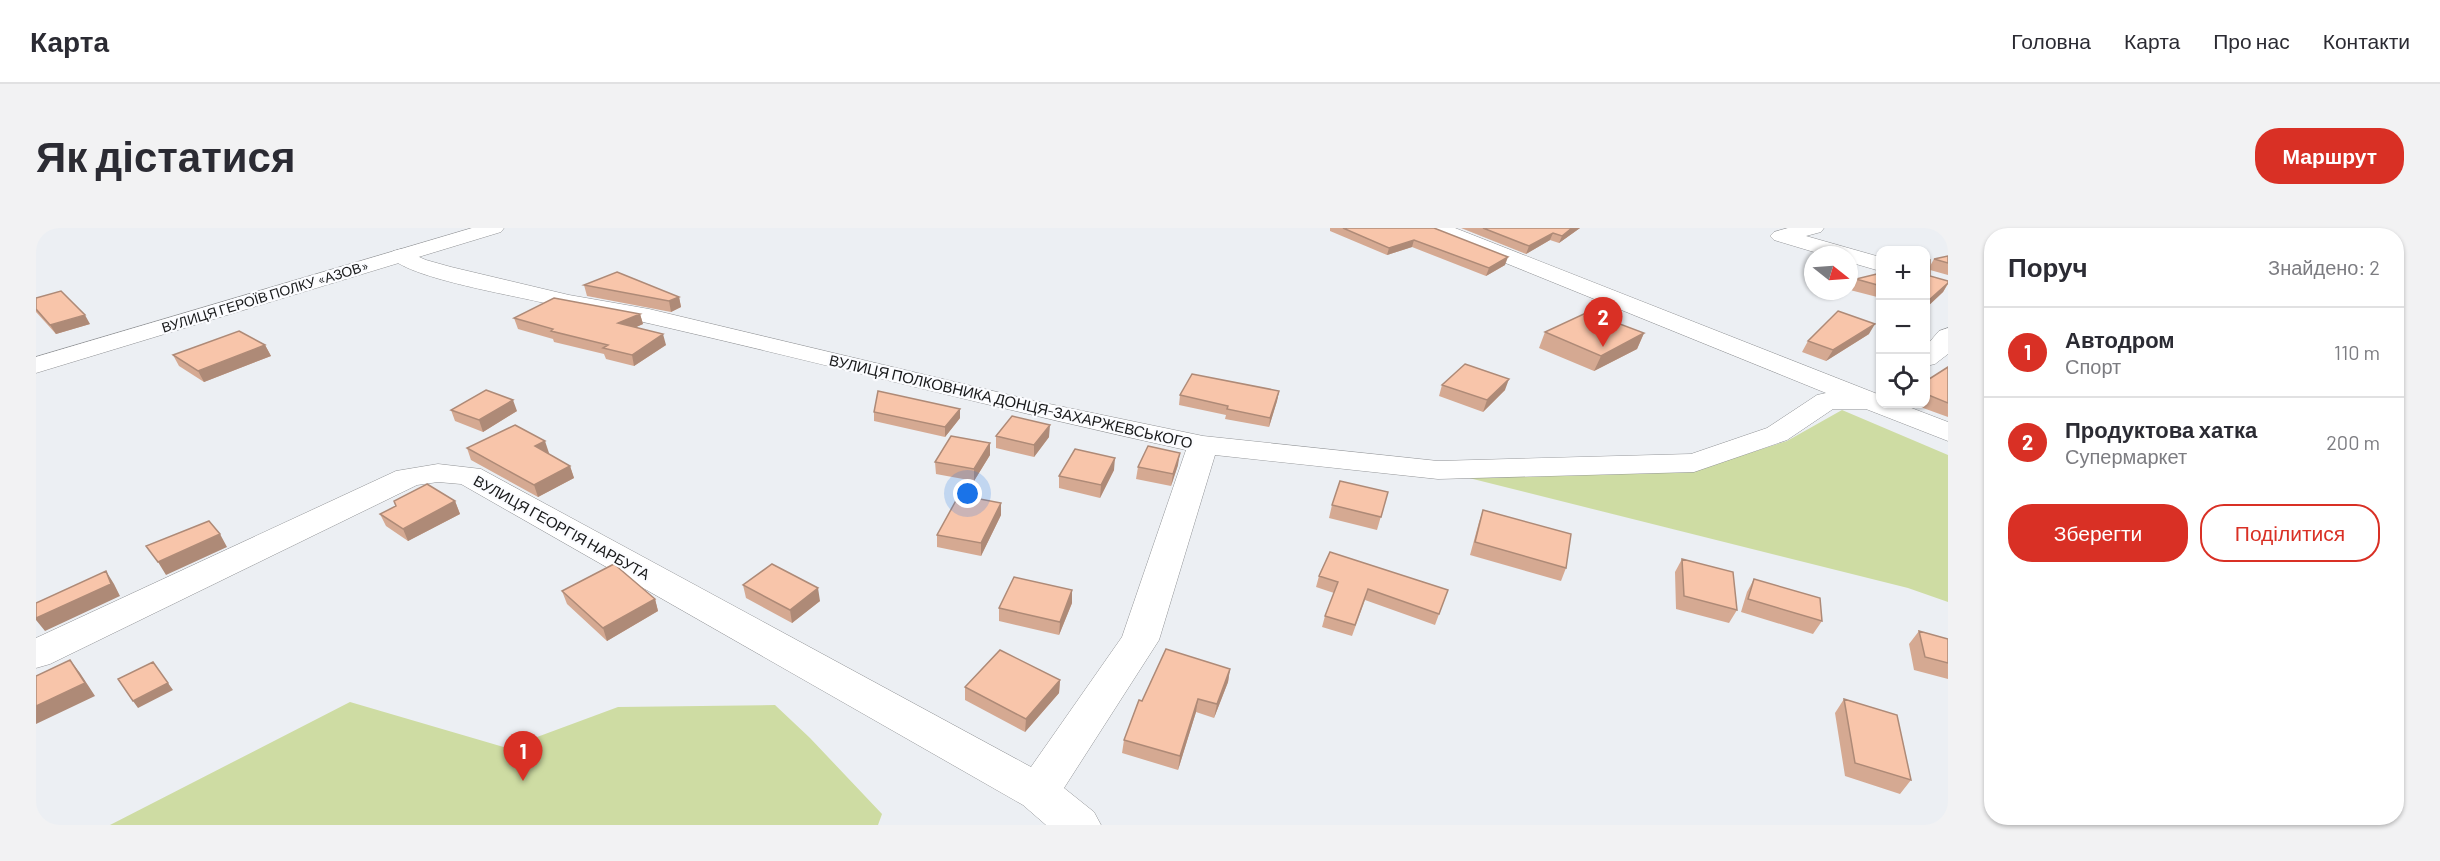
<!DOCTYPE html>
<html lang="uk">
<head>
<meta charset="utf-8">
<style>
	:root { --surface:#fff; --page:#f2f2f3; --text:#2b2b33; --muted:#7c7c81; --line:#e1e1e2; --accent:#d93025 }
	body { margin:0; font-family:Barlow,sans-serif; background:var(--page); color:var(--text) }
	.controls { position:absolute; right:18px; top:18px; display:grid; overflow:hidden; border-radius:12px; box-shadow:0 2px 4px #0004 }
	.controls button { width:54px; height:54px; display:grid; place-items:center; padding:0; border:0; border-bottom:2px solid var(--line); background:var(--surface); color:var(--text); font:30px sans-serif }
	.compass { position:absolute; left:1768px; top:18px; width:54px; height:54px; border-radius:50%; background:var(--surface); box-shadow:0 2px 4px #0004; rotate:107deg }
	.you { position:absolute; left:932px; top:266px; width:21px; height:21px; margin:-15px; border:4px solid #fff; border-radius:50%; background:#1a73e8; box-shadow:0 0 0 9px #1a73e833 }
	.badge { display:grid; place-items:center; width:39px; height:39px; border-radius:50%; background:var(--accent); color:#fff; font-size:20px; font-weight:700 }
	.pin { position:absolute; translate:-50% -50px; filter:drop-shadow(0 2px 3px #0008) }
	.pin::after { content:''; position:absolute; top:32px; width:21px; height:18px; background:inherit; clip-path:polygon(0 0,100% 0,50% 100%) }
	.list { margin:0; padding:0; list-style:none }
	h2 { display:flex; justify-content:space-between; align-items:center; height:78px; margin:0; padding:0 24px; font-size:26px }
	h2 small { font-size:20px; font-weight:400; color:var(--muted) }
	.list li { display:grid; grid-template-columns:39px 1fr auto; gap:18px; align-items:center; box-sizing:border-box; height:90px; padding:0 24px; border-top:2px solid var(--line) }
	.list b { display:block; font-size:22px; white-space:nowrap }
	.list p { margin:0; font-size:20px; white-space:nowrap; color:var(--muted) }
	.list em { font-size:20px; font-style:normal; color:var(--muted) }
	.actions { display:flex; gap:12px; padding:18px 24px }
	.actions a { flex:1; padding:14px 0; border:2px solid var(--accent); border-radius:24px; text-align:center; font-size:21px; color:var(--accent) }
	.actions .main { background:var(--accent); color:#fff }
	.icon { flex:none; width:33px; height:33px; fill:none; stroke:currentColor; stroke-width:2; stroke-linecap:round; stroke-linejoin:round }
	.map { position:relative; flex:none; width:1912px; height:597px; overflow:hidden; border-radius:24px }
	header { display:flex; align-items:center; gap:36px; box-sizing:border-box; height:84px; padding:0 30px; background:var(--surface); border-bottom:2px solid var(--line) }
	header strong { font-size:28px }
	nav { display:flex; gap:33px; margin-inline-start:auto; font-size:21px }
	.intro { display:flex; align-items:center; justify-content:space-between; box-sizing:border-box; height:144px; padding:0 36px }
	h1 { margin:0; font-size:42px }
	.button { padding:15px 27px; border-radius:24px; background:var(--accent); color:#fff; font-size:21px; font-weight:700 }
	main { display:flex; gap:36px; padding:0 36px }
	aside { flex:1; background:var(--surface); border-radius:24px; box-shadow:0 2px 4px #0004 }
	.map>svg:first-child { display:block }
	.green { fill:#cedca3 }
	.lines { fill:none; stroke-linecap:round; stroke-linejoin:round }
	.minor-casing { stroke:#919396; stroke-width:1 }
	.secondary-casing { stroke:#919396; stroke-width:1 }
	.minor { fill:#fff; fill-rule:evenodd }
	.secondary { fill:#fff; fill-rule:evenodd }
	.wall { fill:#d5a992 }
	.shaded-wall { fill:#ae8a77 }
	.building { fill:#f8c5aa; stroke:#ae8a77; stroke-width:1.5 }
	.labels { text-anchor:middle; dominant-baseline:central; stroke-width:4.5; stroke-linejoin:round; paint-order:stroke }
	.far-street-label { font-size:14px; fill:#191a1b; stroke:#fbfcff }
	.street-label { font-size:15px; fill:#191a1b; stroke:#fbfcff }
</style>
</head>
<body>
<header>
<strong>Карта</strong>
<nav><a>Головна</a><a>Карта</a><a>Про нас</a><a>Контакти</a></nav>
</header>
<div class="intro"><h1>Як дістатися</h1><a class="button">Маршрут</a></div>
<main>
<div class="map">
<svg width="1912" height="597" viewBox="0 0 1912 597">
	<rect width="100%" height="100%" fill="#eceff3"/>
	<path class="green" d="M1806,182L1912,227V374L1872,360L1417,246L1666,240L1751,213Z
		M314,474L471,520L582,479L739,477L774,510L846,586L842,597H74Z"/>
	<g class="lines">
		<defs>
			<path id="minor" d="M1390,0H1419L1844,167V176H1865L1912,194V213L1830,181H1797L1751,212L1658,244L1402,251L1179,227L1123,412L1028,560L1058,584L1065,597H1010L987,577L425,256L402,254L381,257L14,436L0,440V410L360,243L402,236L445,241L995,539L1086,409L1150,222C971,183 794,137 616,96C579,87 541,83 504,74C475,67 368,49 354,28L357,23L365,21L390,32L415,39L533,67L613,81L999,173L1167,208L1402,233L1655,226L1731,200L1781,167L1790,165L1393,4Z
				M1752,0H1788L1785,4L1770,8L1844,29V43L1813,34V27H1788L1738,12L1734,8L1738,4Z
				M1912,100V126L1899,136L1890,138V118L1903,103Z"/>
			<path id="secondary" d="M436,0H468L465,4L0,145V129Z"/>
		</defs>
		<use href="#minor" class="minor-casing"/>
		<use href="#secondary" class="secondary-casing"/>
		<use href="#minor" class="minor"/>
		<use href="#secondary" class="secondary"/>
	</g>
	<path class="wall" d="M1294,0H1398L1469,37L1450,48L1376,19L1351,27L1294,3Z
		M1425,0H1544L1523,15L1514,12L1490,26Z
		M1912,28V47L1894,42V48L1912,53V56L1907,64L1890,80V33L1894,38L1898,31Z
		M1845,45V70L1814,62L1820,51Z
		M548,57L643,69L645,79L635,84L551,68Z
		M0,70L54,96L20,106L0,84Z
		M604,86L607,96L600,99L630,117L598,138L570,131L568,126L518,114L517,111L482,101L478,90Z
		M1509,104L1608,105L1601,121L1558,143L1503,120Z
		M1833,106L1790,133L1766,124L1772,113Z
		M229,117L235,128L168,154L143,138L137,127Z
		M1912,139V189L1876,176H1890V153Z
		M1406,157L1469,162L1447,184L1403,168Z
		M1243,163L1241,173L1233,199L1189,191L1190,187L1143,177L1144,167Z
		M924,181V190L909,209L838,193V184Z
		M415,182L481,183L447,204L419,193Z
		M960,208L1013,209L998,229L960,220Z
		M954,215V227L938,253L900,246L899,234Z
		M431,220L513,225L512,226L534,238L538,250L502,269L435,232Z
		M1142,237L1135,258L1100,251L1102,239Z
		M1078,242L1064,270L1023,260V248Z
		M1352,264L1341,302L1293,290L1296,277Z
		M419,273L424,286L372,313L350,298L344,286Z
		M965,275V287L945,328L901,319V307Z
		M1447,282L1530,340L1525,353L1434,327L1443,294Z
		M1646,331L1701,382L1693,395L1640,381L1639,344Z
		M1283,348L1412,362L1399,397L1329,372L1316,408L1286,399L1289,388L1298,365L1280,359Z
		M1718,351L1786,393L1777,406L1705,384L1711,364Z
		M707,357L784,373L756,395L710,370Z
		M526,363L619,371L622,383L571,413L531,376Z
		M1036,375L1023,407L963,393V380Z
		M1883,403L1912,411V451L1878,442L1873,416Z
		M1194,441L1192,454L1178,490L1160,484L1142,542L1086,525L1088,512L1106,473Z
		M1024,452L1023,465L989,504L929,472V459Z
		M1808,471L1875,552L1864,566L1809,548L1799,485Z"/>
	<path class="shaded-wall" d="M1536,0H1544L1523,15L1526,8Z
		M1517,5L1514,12L1490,26L1493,18Z
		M1378,12L1376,19L1351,27L1353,20Z
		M1472,29L1469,37L1450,48L1453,40Z
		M1912,55L1907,64L1890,80V77L1893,72Z
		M643,69L645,79L635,84L633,73Z
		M604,86L607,96L585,106L582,95Z
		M49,87L54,96L20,106L14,97Z
		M1839,96L1833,106L1790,133L1797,122Z
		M1608,105L1601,121L1558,143L1565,128Z
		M627,106L630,117L598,138L596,127Z
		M229,117L235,128L168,154L162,143Z
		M1473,151L1469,162L1447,184L1451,172Z
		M1243,163L1241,173L1233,199L1234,190Z
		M477,172L481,183L447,204L443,192Z
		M924,181V190L909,209V199Z
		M1014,197L1013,209L998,229V217Z
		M509,213L513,225L503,230L499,218Z
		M954,215V227L938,253V241Z
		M1144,225L1142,237L1135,258L1137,246Z
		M1079,230L1078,242L1064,270L1065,257Z
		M534,238L538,250L502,269L498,257Z
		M419,273L424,286L372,313L367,301Z
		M965,275V287L945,328V315Z
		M184,306L191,319L130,347L122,334Z
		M70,343L78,356L84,368L9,403L0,392V390Z
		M782,360L784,373L756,395L754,382Z
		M1036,362V375L1023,407L1024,394Z
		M619,371L622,383L571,413L567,400Z
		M34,432L44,445L59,468L0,496V478Z
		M1194,441L1192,454L1178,490L1181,476Z
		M1024,452L1023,465L989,504L990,491Z
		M132,455L137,462L102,480L97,473Z
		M1162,471L1160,484L1142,542L1144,528Z"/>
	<path class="building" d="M1307,0H1398L1472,29L1453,40L1378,12L1353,20Z
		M1447,0H1536L1526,8L1517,5L1493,18Z
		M1912,28V35L1898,31Z
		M1894,32V48L1912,53V55L1893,72L1890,71V33Z
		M581,44L643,69L633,73L548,57Z
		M1845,45V58L1820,51Z
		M25,63L49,87L14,97L0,81V70Z
		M518,70L604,86L582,95L627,106L596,127L567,120L572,117L515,103L517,101L478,90Z
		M1802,83L1839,96L1797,122L1772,113Z
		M1552,84L1608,105L1565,128L1509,104Z
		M203,103L229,117L162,143L137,127Z
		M1429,136L1473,151L1451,172L1406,157Z
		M1912,139V175L1890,166V153Z
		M1156,146L1243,163L1234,190L1191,181L1192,178L1144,167Z
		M450,162L477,172L443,192L415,182Z
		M842,163L924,181L909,199L838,184Z
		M976,188L1014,197L998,217L960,208Z
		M479,197L509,213L499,218L534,238L498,257L431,220Z
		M915,208L954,215L938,241L899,234Z
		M1112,218L1144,225L1137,246L1102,239Z
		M1039,221L1079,230L1065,257L1023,248Z
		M1304,253L1352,264L1345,289L1296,277Z
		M391,256L419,273L367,301L344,286L360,278L358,273Z
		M923,267L965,275L945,315L901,307Z
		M1447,282L1535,306L1530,340L1439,314Z
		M173,293L184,306L122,334L110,318Z
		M1294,324L1412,362L1403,386L1332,361L1319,397L1289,388L1302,354L1283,348Z
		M1646,331L1697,344L1701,382L1648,368Z
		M578,336L619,371L567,400L526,363Z
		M736,336L782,360L754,382L707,357Z
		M70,343L75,356L0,390V375Z
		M978,349L1036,362L1024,394L963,380Z
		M1718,351L1784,370L1786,393L1712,371Z
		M1883,403L1912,411V435L1889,429Z
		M1130,421L1194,441L1181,476L1162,471L1144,528L1088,512L1103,472L1106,473Z
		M964,422L1024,452L990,491L929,459Z
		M34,432L49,455L0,478V448Z
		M117,434L132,455L97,473L82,451Z
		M1808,471L1861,487L1875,552L1819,535Z"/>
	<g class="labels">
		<g class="far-street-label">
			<text transform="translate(229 68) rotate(-17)">ВУЛИЦЯ ГЕРОЇВ ПОЛКУ «АЗОВ»</text>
		</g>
		<g class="street-label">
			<text transform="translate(975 173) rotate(13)">ВУЛИЦЯ ПОЛКОВНИКА ДОНЦЯ-ЗАХАРЖЕВСЬКОГО</text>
			<text transform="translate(526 299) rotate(29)">ВУЛИЦЯ ГЕОРГІЯ НАРБУТА</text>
		</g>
	</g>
</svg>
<div class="controls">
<button>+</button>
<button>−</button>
<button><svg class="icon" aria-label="locate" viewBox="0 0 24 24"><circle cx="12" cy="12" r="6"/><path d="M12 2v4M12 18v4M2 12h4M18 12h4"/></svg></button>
</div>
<svg class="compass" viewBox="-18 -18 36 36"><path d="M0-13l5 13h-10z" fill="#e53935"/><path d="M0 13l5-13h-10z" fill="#7c7c81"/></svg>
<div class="you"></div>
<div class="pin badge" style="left:487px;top:553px">1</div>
<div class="pin badge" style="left:1567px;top:119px">2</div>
</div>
<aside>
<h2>Поруч<small>Знайдено: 2</small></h2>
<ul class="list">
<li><span class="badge">1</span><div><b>Автодром</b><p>Спорт</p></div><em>110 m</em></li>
<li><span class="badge">2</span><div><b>Продуктова хатка</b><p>Супермаркет</p></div><em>200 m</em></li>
</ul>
<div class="actions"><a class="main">Зберегти</a><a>Поділитися</a></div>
</aside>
</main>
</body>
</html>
